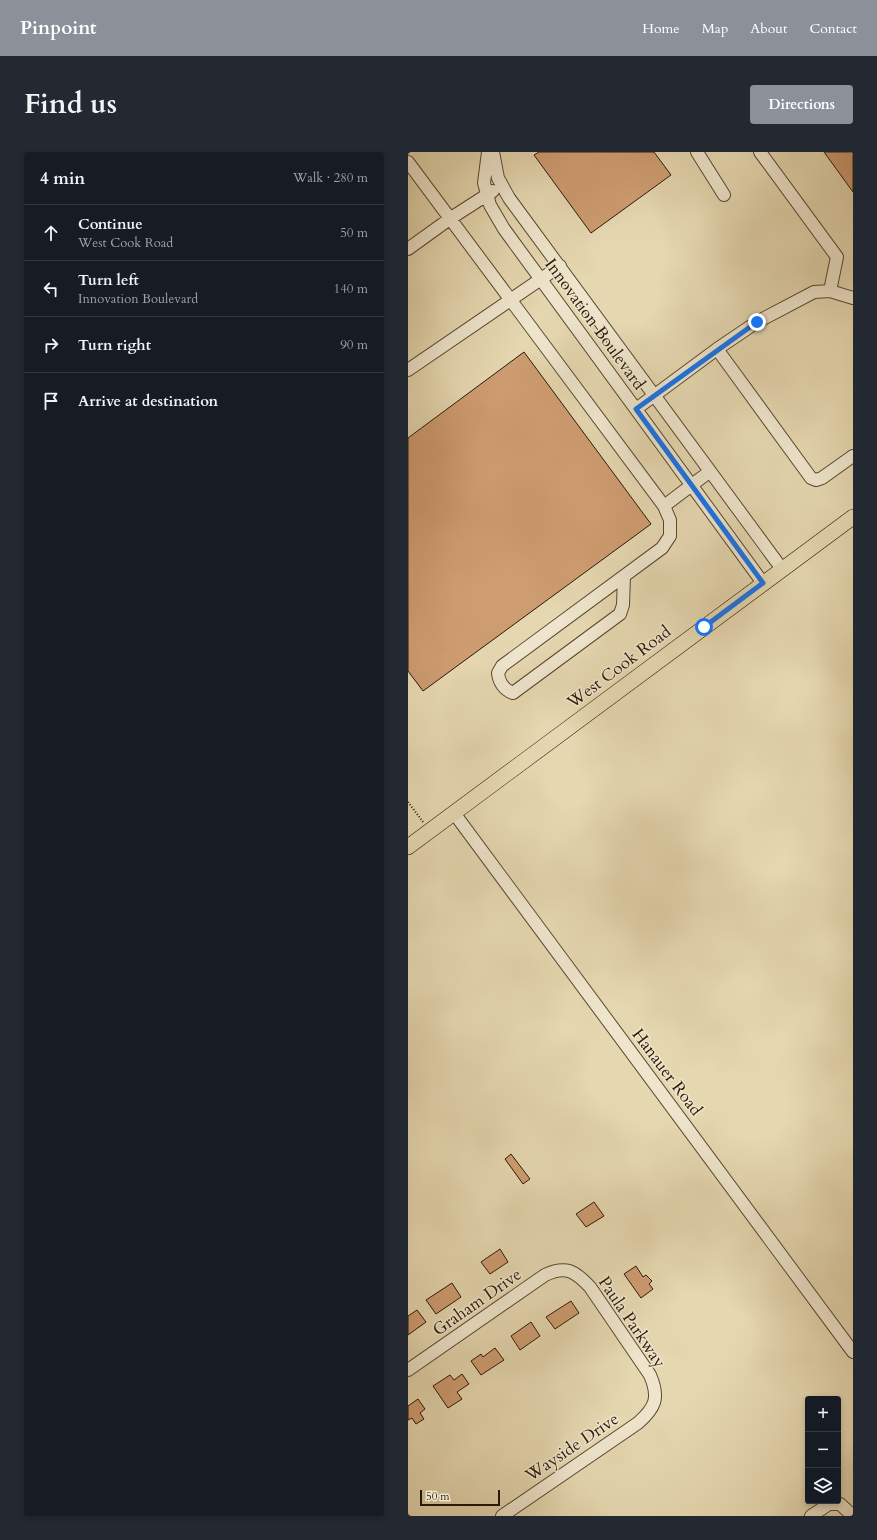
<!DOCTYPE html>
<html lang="en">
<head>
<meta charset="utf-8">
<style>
	:root { --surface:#171b24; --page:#242831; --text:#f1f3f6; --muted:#9ea1a6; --line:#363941; --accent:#8c9099 }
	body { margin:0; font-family:Cardo,serif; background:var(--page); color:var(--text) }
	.controls { position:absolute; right:12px; bottom:12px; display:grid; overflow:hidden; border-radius:4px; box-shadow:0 2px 6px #0003 }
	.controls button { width:36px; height:36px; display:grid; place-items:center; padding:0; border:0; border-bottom:1px solid var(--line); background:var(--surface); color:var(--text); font:20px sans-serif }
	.scale { position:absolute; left:12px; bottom:10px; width:80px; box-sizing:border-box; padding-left:4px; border:2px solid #2a1907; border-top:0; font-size:11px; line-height:14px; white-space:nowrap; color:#2a1907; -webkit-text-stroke:3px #eee5cc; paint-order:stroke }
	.stop { position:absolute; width:12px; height:12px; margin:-9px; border:3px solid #1a73e8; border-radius:50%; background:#fff }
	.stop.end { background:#1a73e8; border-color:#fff; box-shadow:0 1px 4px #0008 }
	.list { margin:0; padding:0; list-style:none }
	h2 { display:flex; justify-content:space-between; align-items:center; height:52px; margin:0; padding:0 16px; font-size:17px }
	h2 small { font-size:13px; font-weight:400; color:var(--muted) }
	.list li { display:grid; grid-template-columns:26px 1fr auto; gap:12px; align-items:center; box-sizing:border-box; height:56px; padding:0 16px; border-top:1px solid var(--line) }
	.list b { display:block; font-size:15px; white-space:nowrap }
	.list p { margin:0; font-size:13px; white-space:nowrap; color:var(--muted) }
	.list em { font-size:13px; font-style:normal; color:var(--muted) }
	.icon { flex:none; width:22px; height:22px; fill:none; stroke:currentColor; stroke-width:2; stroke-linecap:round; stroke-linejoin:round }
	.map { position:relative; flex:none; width:445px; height:1364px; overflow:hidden; border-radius:4px }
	header { display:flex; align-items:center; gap:24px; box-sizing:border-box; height:56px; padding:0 20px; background:var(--accent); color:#fff }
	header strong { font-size:19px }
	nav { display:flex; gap:22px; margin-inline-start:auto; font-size:14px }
	.intro { display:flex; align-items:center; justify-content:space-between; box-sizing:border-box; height:96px; padding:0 24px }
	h1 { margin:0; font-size:28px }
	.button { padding:10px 18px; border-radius:4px; background:var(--accent); color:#fff; font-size:14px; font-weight:700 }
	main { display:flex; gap:24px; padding:0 24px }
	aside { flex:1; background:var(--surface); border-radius:4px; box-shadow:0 2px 6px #0003 }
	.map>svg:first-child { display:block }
	.building { fill:#ce9c71; stroke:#2a1907 }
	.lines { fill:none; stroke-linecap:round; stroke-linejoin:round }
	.minor-casing { stroke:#594831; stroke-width:14 }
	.major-casing { stroke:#2a1907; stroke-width:16 }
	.path { stroke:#2a1907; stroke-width:2; stroke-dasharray:1 2; stroke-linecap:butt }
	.minor { stroke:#eee5cc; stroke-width:12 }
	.major { stroke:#e5d7b0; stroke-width:15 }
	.route { stroke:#1a73e8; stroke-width:5 }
	.labels { text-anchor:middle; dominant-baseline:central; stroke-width:3; stroke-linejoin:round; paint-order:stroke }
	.street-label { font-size:17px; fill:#2a1907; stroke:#eee5cc }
</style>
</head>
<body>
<header>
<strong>Pinpoint</strong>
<nav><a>Home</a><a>Map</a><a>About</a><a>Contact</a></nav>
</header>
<div class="intro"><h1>Find us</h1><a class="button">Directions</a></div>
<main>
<aside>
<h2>4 min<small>Walk · 280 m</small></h2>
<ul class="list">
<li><svg class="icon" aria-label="ahead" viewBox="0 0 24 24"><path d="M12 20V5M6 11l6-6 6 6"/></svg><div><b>Continue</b><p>West Cook Road</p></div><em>50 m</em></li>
<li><svg class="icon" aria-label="left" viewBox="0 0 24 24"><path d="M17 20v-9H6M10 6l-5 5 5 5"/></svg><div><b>Turn left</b><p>Innovation Boulevard</p></div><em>140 m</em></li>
<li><svg class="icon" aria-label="right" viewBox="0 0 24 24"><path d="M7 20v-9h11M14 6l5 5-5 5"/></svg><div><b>Turn right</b></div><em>90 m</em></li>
<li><svg class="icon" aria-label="arrive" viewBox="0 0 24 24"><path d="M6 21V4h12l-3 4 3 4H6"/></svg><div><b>Arrive at destination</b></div></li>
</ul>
</aside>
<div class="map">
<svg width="445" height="1364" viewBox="0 0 445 1364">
	<rect width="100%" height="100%" fill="#e5d7b0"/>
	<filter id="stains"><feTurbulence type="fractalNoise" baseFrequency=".005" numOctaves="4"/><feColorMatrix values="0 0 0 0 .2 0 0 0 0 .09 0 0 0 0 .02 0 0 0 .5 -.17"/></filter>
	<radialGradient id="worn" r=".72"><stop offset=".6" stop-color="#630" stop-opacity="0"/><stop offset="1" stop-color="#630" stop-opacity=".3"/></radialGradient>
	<path class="building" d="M131,0H246L263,23L183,81L126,3Z
		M416,0H445V40Z
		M116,200L243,372L15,539L0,519V286Z
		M103,1002L122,1027L115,1032L97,1007Z
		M186,1050L196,1064L178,1075L168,1062Z
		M92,1097L100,1110L82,1122L73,1110Z
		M228,1114L235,1125L238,1123L244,1129L241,1132L245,1137L233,1146L216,1122Z
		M44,1131L53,1145L28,1162L18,1148Z
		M163,1149L171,1161L147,1177L138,1165Z
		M9,1158L18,1170L0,1183V1164Z
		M123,1170L132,1184L112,1198L103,1184Z
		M87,1196L96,1208L73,1223L63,1209L73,1202L75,1205Z
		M54,1222L61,1232L49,1240L54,1247L40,1256L25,1234L42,1223L46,1228Z
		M10,1247L17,1257L12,1261L16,1267L8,1272L4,1266L0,1268V1254Z"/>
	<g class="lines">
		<defs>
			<path id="minor" d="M80,0L76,31L82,53L96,77L355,431
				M85,0L90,26L101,46L374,417
				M289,0L316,43
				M352,0L429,105L422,139
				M0,10L256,354L262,368V384L254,396L94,514L90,521C91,530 96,538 105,541L212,462L215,453L216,424
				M0,97L43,66L85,39
				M309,197L349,170L406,140L422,139L445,146
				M0,218L152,114
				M228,257L309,197L403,326L408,328L414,326L445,304
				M256,354L301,320
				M46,661L445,1200
				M0,1218L137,1123C158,1113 167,1119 182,1135L242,1223C252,1246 247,1256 230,1271L94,1364
				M403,1364L421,1352H432L445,1364"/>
			<path id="major" d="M0,695L445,365"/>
		</defs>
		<use href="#minor" class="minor-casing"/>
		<use href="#major" class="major-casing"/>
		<path class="path" d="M0,650L15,670"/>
		<use href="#minor" class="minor"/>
		<use href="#major" class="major"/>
	</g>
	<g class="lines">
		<path class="route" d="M296,475L355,431L228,257L349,170"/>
	</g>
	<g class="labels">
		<g class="street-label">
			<text transform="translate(187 172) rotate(54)">Innovation Boulevard</text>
			<text transform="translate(211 515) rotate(-37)">West Cook Road</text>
			<text transform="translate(259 920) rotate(53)">Hanauer Road</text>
			<text transform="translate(69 1150) rotate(-35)">Graham Drive</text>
			<text transform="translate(224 1170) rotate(56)">Paula Parkway</text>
			<text transform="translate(164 1295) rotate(-34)">Wayside Drive</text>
		</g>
	</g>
	<rect width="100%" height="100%" filter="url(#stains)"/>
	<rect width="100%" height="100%" fill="url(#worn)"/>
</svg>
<div class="controls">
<button>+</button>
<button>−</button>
<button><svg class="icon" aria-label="layers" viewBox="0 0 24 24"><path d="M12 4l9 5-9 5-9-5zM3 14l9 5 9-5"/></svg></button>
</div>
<div class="scale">50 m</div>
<div class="stop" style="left:296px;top:475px"></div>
<div class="stop end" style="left:349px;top:170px"></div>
</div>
</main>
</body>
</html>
